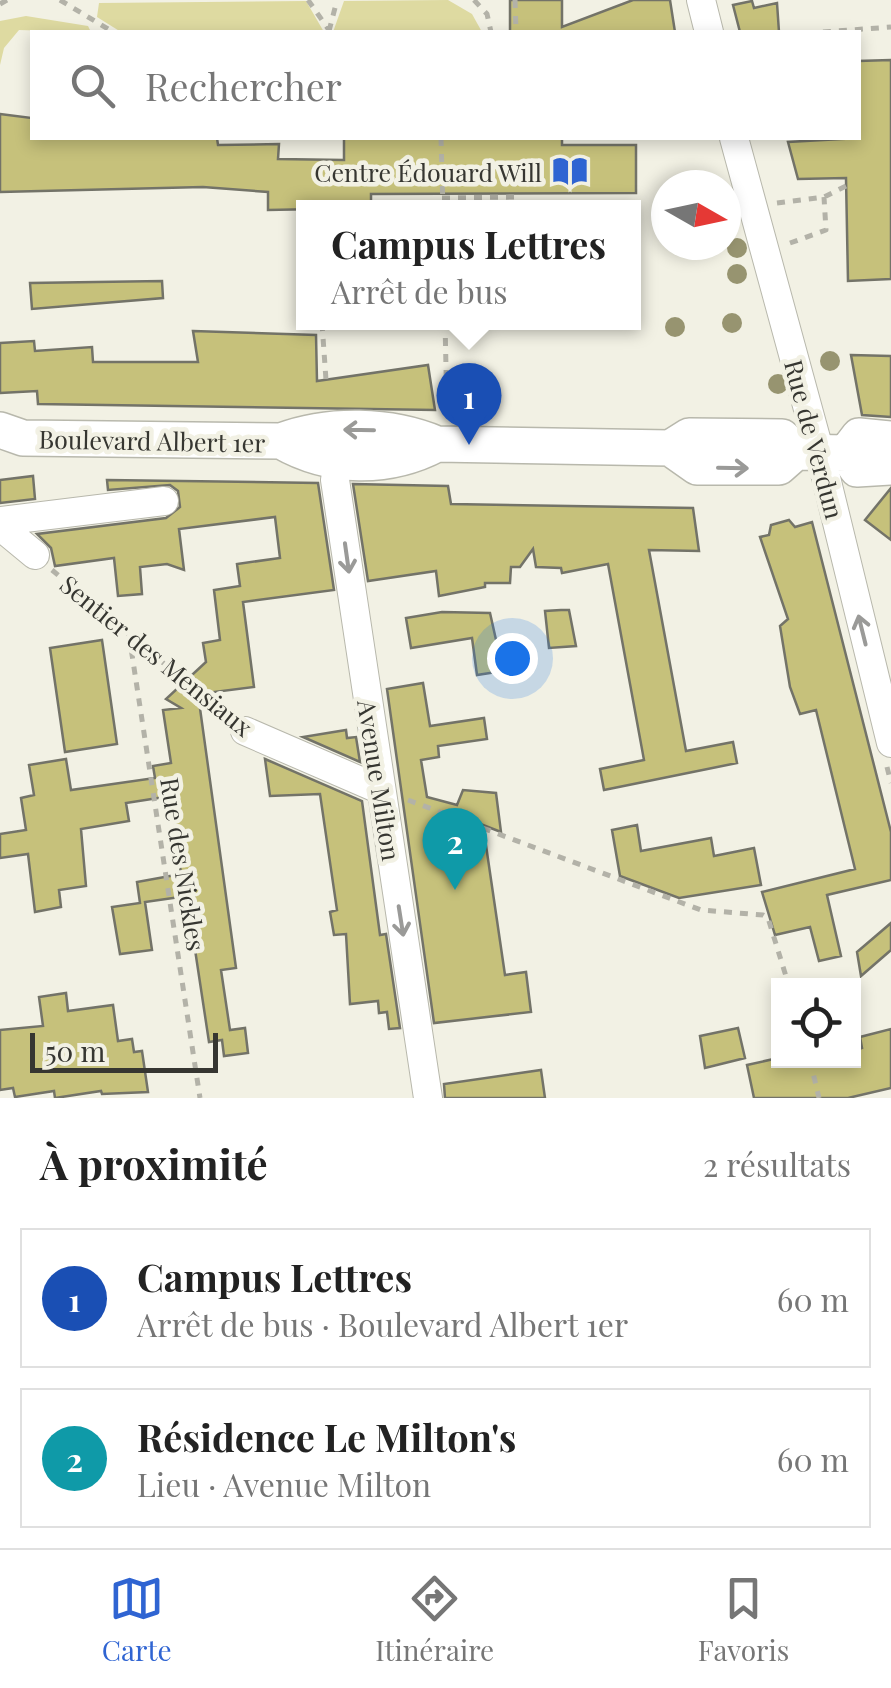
<!DOCTYPE html>
<html lang="fr">
<head>
<meta charset="utf-8">
<style>
	:root { --surface:#fff; --page:#f2f2f2; --text:#222; --muted:#767676; --line:#e0e0e0; --accent:#2f64d2 }
	body { margin:0; font-family:"Playfair Display",serif; background:var(--page); color:var(--text) }
	.controls { position:absolute; right:30px; bottom:30px; display:grid; overflow:hidden; border-radius:0px; box-shadow:0 5px 15px #0003 }
	.controls button { width:90px; height:90px; display:grid; place-items:center; padding:0; border:0; border-bottom:2px solid var(--line); background:var(--surface); color:var(--text); font:50px sans-serif }
	.compass { position:absolute; left:651px; top:170px; width:90px; height:90px; border-radius:50%; background:var(--surface); box-shadow:0 5px 15px #0003; rotate:99deg }
	.scale { position:absolute; left:30px; bottom:25px; width:188px; box-sizing:border-box; padding-left:10px; border:5px solid #363631; border-top:0; font-size:28px; line-height:35px; white-space:nowrap; color:#363631; -webkit-text-stroke:8px #f2f1e4; paint-order:stroke }
	.you { position:absolute; left:512px; top:658px; width:35px; height:35px; margin:-25px; border:8px solid #fff; border-radius:50%; background:#1a73e8; box-shadow:0 0 0 15px #1a73e833 }
	.badge { display:grid; place-items:center; width:65px; height:65px; border-radius:50%; background:var(--accent); color:#fff; font-size:32px; font-weight:700 }
	.pin { position:absolute; translate:-50% -82px; filter:drop-shadow(0 2px 5px #0008) }
	.pin::after { content:''; position:absolute; top:52px; width:35px; height:30px; background:inherit; clip-path:polygon(0 0,100% 0,50% 100%) }
	.popup { position:absolute; left:296px; top:200px; width:345px; height:130px; box-sizing:border-box; display:grid; place-content:center; border-radius:0px; background:var(--surface); filter:drop-shadow(0 2px 8px #0005); font-size:32px; white-space:nowrap; color:var(--muted) }
	.popup b { font-size:38px; color:var(--text) }
	.popup::after { content:''; position:absolute; left:50%; top:100%; margin-left:-20px; border:20px solid transparent; border-top-color:var(--surface) }
	.list { margin:0; padding:0; list-style:none }
	h2 { display:flex; justify-content:space-between; align-items:center; height:130px; margin:0; padding:0 40px; font-size:42px }
	h2 small { font-size:32px; font-weight:400; color:var(--muted) }
	.list li { display:grid; grid-template-columns:65px 1fr auto; gap:30px; align-items:center; box-sizing:border-box; height:140px; margin:0 20px 20px; padding:0 20px; border:2px solid var(--line); border-radius:0px }
	.list b { display:block; font-size:38px; white-space:nowrap }
	.list p { margin:0; font-size:32px; white-space:nowrap; color:var(--muted) }
	.list em { font-size:32px; font-style:normal; color:var(--muted) }
	.icon { flex:none; width:55px; height:55px; fill:none; stroke:currentColor; stroke-width:2; stroke-linecap:round; stroke-linejoin:round }
	.map { position:relative; flex:none; width:891px; height:1098px; overflow:hidden }
	.search { position:absolute; background:var(--surface); box-shadow:0 5px 15px #0003; left:30px; right:30px; top:30px; height:110px; display:flex; align-items:center; gap:25px; box-sizing:border-box; padding:0 35px; border-radius:0px; color:var(--muted); font-size:38px }
	.sheet { height:450px; background:var(--surface) }
	nav { display:flex; justify-content:space-around; align-items:center; box-sizing:border-box; height:140px; border-top:2px solid var(--line); background:var(--surface); font-size:28px; color:var(--muted) }
	nav a { display:grid; justify-items:center; gap:5px }
	nav .on { color:var(--accent) }
	.map>svg:first-child { display:block }
	.green { fill:#dedaa1 }
	.building { fill:#c6c17b; stroke:#737368; stroke-width:2.5 }
	.lines { fill:none; stroke-linecap:round; stroke-linejoin:round }
	.minor-casing { stroke:#b8b8ac; stroke-width:30 }
	.major-casing { stroke:#b8b8ac; stroke-width:38 }
	.path { stroke:#b3b2a8; stroke-width:5; stroke-dasharray:8 8; stroke-linecap:butt }
	.minor { stroke:#fff; stroke-width:28 }
	.major { stroke:#fff; stroke-width:35 }
	.tree { fill:#979470 }
	.oneway { stroke:#9a9a98 }
	.labels { text-anchor:middle; dominant-baseline:central; stroke-width:9; stroke-linejoin:round; paint-order:stroke }
	.poi-label { font-size:25px; fill:#363631; stroke:#f2f1e4; text-anchor:end }
	.street-label { font-size:25px; fill:#363631; stroke:#f2f1e4 }
</style>
</head>
<body>
<div class="map">
<svg width="891" height="1098" viewBox="0 0 891 1098">
	<rect width="100%" height="100%" fill="#f2f1e4"/>
	<path class="green" d="M448,0L472,14L482,32H333L344,1Z
		M306,1L324,32H121L97,17L99,3Z
		M26,16L88,26L91,32L19,30L4,48L0,65V21Z"/>
	<path class="building" d="M510,0H562V27L633,0H670L675,32H510Z
		M752,1L754,8L777,3L779,32H740L733,5Z
		M891,60V279L848,281L846,178L798,179L788,142L858,138V61Z
		M0,114L32,118V138H217L218,145L279,144L278,159L344,160V138H562V145H636V193L371,194V208L268,210V192L203,187L0,192Z
		M162,281L163,298L32,309L30,283Z
		M193,331L316,335L317,381L428,365L435,410L38,404L37,391L0,393V343L34,341L35,351L92,347L93,362H198Z
		M851,355L891,356V417L862,415Z
		M33,476L35,499L0,503V480Z
		M107,480L318,483L334,590L243,602L254,687L198,694L236,968L221,970L230,1030L245,1028L248,1053L224,1056L222,1040L209,1042L194,943L200,942L194,895L145,902L152,950L120,954L112,907L140,903L137,882L181,874L171,796L126,803L129,821L81,829L86,886L59,890L61,907L35,912L28,854L0,858V834L26,830L21,798L34,795L29,765L66,759L71,790L155,778L153,766L171,763L163,710L181,708L166,699L206,662L203,643L220,640L214,590L240,586L237,564L280,558L275,517L179,529L184,570L167,564L140,567L142,594L118,596L114,558L55,566L51,548L37,534L166,518L180,507L178,491L170,485L108,490Z
		M353,484L448,486L451,504L693,508L699,551L649,550L686,751L733,742L737,763L604,790L600,769L644,760L608,564L562,573L561,568L536,567L533,549L520,567H511L510,583H485V587L439,596L436,571L368,581Z
		M891,488V540L865,520Z
		M789,520L795,527L812,522L891,832V880L827,895L841,956L819,961L810,927L775,935L762,892L855,869L816,710L800,714L790,687L780,626L788,619L760,537L769,535L771,525Z
		M561,610H569L576,646L549,648L545,611Z
		M442,612L490,613L503,671L477,675L472,638L411,648L406,618Z
		M102,640L117,744L65,752L50,648Z
		M423,683L430,726L484,718L487,739L438,746L439,757L421,760L427,797L457,805L463,790L496,793L501,832L483,825L505,975L526,972L531,1012L434,1023L387,689Z
		M346,730L347,738L356,737L360,762L303,737Z
		M265,759L362,801L380,935L386,934L400,1028L389,1029L387,1012L379,1013L378,1001L350,1004L346,934L334,935L330,912L337,910L320,794L270,796Z
		M637,825L641,851L711,838L714,856L754,848L761,885L679,898L620,876L612,830Z
		M891,923V950L861,976L857,952Z
		M66,993L68,1011L113,1005L118,1041L132,1039L134,1052L142,1051L148,1092L102,1094L101,1091L55,1098L54,1091L15,1097L13,1088L0,1090V1030L43,1026L39,997Z
		M738,1028L745,1058L705,1068L700,1036Z
		M891,1029V1088L848,1098H754L747,1065L778,1058L854,1060V1051L862,1048L860,1037Z
		M541,1070L545,1098H445L444,1084Z"/>
	<g class="lines">
		<defs>
			<path id="minor" d="M701,0L709,32
				M734,138L820,453L891,743
				M338,462L335,480L428,1098
				M0,521L164,501
				M0,526L35,555
				M245,731L381,790"/>
			<path id="major" d="M0,430L23,438L281,441C329,423 390,424 437,444L670,448L697,467H779L796,452L846,453
				M281,441C330,469 388,470 437,444
				M670,448L689,436L782,437L796,452
				M846,453L857,469L891,467
				M846,453L859,436L891,439"/>
		</defs>
		<use href="#minor" class="minor-casing"/>
		<use href="#major" class="major-casing"/>
		<path class="path" d="M60,0L113,32
			M308,0L329,30
			M474,0L487,14L491,32
			M515,0L516,32
			M0,4L7,0
			M329,31L337,0
			M823,32L891,27
			M441,138L443,208
			M442,198L516,197L518,208
			M777,203L824,197L846,186
			M790,243L826,230L824,197
			M445,322L447,413
			M322,323L326,380
			M52,570L228,717
			M129,635L200,1098
			M887,767L891,783
			M408,800L701,910L763,915L768,918L789,986
			M810,1060L819,1098"/>
		<use href="#minor" class="minor"/>
		<use href="#major" class="major"/>
	</g>
	<g class="tree">
		<circle cx="737" cy="248" r="10"/>
		<circle cx="737" cy="274" r="10"/>
		<circle cx="732" cy="323" r="10"/>
		<circle cx="675" cy="327" r="10"/>
		<circle cx="830" cy="361" r="10"/>
		<circle cx="778" cy="384" r="10"/>
	</g>
	<defs><path id="oneway-shaft" d="M-6 0H5M1.5-3L5.5 0L1.5 3" fill="none" stroke-width="1.6" stroke-linecap="round" stroke-linejoin="round" transform="scale(2.5)"/></defs>
	<g class="oneway">
		<use href="#oneway-shaft" transform="translate(359 430) rotate(-179)"/>
		<use href="#oneway-shaft" transform="translate(733 468) rotate(1)"/>
		<use href="#oneway-shaft" transform="translate(347 558) rotate(82)"/>
		<use href="#oneway-shaft" transform="translate(862 630) rotate(-104)"/>
		<use href="#oneway-shaft" transform="translate(401 921) rotate(81)"/>
	</g>
	<defs>
		<symbol id="library-bare" viewBox="-9 -9 18 18"><path d="M-6-4Q-3-5.5-.7-3.5V5Q-3 3-6 4ZM6-4Q3-5.5 .7-3.5V5Q3 3 6 4Z" fill="#2f64d2" stroke="#f2f1e4" stroke-width="2.5" paint-order="stroke"/></symbol>
	</defs>
	<g fill-rule="evenodd">
		<use href="#library-bare" x="545" y="146" width="50" height="50"/>
	</g>
	<g class="labels">
		<g class="poi-label">
			<text x="542" y="171">Centre Édouard Will</text>
		</g>
		<g class="street-label">
			<text transform="translate(815 439) rotate(75)">Rue de Verdun</text>
			<text transform="translate(152 440) rotate(1)">Boulevard Albert 1er</text>
			<text transform="translate(157 655) rotate(39)">Sentier des Mensiaux</text>
			<text transform="translate(380 780) rotate(81)">Avenue Milton</text>
			<text transform="translate(184 864) rotate(81)">Rue des Nickles</text>
		</g>
	</g>
</svg>
<div class="controls">
<button><svg class="icon" aria-label="locate" viewBox="0 0 24 24"><circle cx="12" cy="12" r="6"/><path d="M12 2v4M12 18v4M2 12h4M18 12h4"/></svg></button>
</div>
<svg class="compass" viewBox="-18 -18 36 36"><path d="M0-13l5 13h-10z" fill="#e53935"/><path d="M0 13l5-13h-10z" fill="#767676"/></svg>
<div class="scale">50 m</div>
<div class="you"></div>
<div class="pin badge" style="left:469px;top:445px;background:#1a4fb4">1</div>
<div class="popup"><b>Campus Lettres</b>Arrêt de bus</div>
<div class="pin badge" style="left:455px;top:890px;background:#0f9aa8">2</div>
<div class="search"><svg class="icon" aria-label="search" viewBox="0 0 24 24"><circle cx="10" cy="10" r="6"/><path d="M15 15l6 6"/></svg>Rechercher</div>
</div>
<section class="sheet">
<h2>À proximité<small>2 résultats</small></h2>
<ul class="list">
<li><span class="badge" style="background:#1a4fb4">1</span><div><b>Campus Lettres</b><p>Arrêt de bus · Boulevard Albert 1er</p></div><em>60 m</em></li>
<li><span class="badge" style="background:#0f9aa8">2</span><div><b>Résidence Le Milton's</b><p>Lieu · Avenue Milton</p></div><em>60 m</em></li>
</ul>
</section>
<nav>
<a class="on"><svg class="icon" aria-label="map" viewBox="0 0 24 24"><path d="M3 6l6-2 6 2 6-2v14l-6 2-6-2-6 2zM9 4v14M15 6v14"/></svg>Carte</a>
<a><svg class="icon" aria-label="directions" viewBox="0 0 24 24"><path d="M12 3l9 9-9 9-9-9zM9 14v-3h6M13 9l2 2-2 2"/></svg>Itinéraire</a>
<a><svg class="icon" aria-label="saved" viewBox="0 0 24 24"><path d="M7 4h10v16l-5-4-5 4z"/></svg>Favoris</a>
</nav>
</body>
</html>
